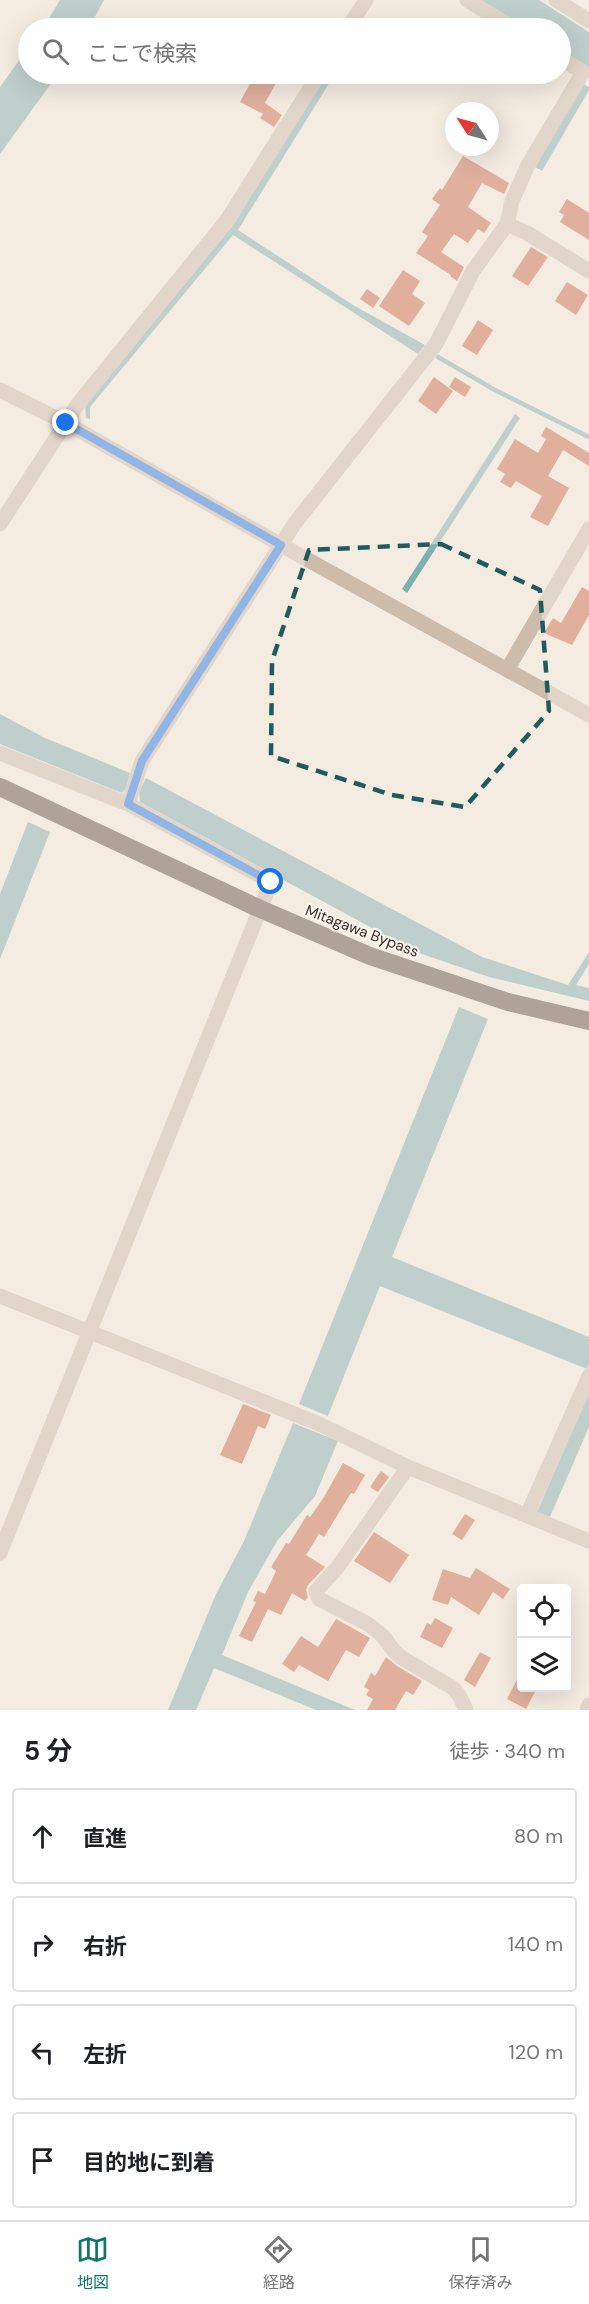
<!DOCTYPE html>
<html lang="ja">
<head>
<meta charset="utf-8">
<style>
	:root { --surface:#fff; --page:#f6f6f6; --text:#202124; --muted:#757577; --line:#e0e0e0; --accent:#0f766e }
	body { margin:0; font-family:"DM Sans","Noto Sans JP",sans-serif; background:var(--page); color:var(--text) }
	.controls { position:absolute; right:18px; bottom:18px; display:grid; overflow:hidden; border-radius:6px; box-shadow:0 6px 24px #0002 }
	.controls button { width:54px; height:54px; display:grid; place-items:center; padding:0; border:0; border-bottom:2px solid var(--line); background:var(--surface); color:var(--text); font:30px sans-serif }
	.compass { position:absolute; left:445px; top:102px; width:54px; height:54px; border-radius:50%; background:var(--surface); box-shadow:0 6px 24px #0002; rotate:306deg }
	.stop { position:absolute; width:18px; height:18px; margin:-14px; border:4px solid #1a73e8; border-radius:50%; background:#fff }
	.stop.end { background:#1a73e8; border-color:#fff; box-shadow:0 2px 6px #0008 }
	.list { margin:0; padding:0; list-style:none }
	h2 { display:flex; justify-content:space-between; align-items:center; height:78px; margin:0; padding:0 24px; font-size:26px }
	h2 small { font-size:20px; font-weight:400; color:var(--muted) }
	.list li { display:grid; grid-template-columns:39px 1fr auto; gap:18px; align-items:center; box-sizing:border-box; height:96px; margin:0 12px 12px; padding:0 12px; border:2px solid var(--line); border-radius:6px }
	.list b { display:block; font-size:22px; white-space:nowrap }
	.list em { font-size:20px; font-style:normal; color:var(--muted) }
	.icon { flex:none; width:33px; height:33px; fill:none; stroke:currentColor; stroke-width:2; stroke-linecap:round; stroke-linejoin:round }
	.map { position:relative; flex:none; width:589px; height:1710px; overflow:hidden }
	.search { position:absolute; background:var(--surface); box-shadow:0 6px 24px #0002; left:18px; right:18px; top:18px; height:66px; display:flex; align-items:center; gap:15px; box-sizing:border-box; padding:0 21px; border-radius:33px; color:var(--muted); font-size:22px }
	.sheet { height:510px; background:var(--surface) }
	nav { display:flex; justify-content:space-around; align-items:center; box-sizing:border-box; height:84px; border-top:2px solid var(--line); background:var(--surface); font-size:16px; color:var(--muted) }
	nav a { display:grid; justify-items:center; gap:3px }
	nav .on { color:var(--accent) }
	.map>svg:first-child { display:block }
	.water { fill:#7fb0b2 }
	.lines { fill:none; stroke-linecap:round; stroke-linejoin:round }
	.stream { stroke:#7fb0b2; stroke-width:4.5 }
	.building { fill:#c8694b }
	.minor { stroke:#cdbbac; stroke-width:15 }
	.highway { stroke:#5c4a42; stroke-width:18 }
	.route { stroke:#1a73e8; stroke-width:8 }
	.marked { fill:none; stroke:#1f5a5e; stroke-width:4.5; stroke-dasharray:12 8; stroke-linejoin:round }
	.labels { text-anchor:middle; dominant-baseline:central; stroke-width:4.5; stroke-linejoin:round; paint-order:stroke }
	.street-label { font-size:15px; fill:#3b302b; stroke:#fbf5ee }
</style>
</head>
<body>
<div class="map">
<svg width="589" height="1710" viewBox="0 0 589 1710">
	<rect width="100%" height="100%" fill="#f4ebe1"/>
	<path class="water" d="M60,0H104L89,28H43Z
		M481,0H539L589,32V68L561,50L560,28H526Z
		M28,48V74H58L0,154V87Z
		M327,74H335L238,230L353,305L425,345L418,354L233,235L90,407V419L86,418L85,406L233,225Z
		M583,84L589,87V90L542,171L535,167Z
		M515,414L520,418L407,593L402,589Z
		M0,714L45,738L130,773L127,787L122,793L0,744Z
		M146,778L482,957L568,985L589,952V964L576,985L589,988V1001L489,977L416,952L140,802L139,792Z
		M28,822L50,832L0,959V894Z
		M459,1007L488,1019L392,1257L589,1337V1364L587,1369L380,1286L328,1416L299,1404Z
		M589,1392V1427L550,1517L537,1512Z
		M293,1423L338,1441L315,1496L277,1541L248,1592L222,1655L355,1710H316L214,1668L196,1710H168L216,1594L244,1541Z"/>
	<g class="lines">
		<path class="stream" d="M438,357L495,390L589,437"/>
	</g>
	<path class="building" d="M255,74H281L265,103L282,115L274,127L260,118L263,114L240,102Z
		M463,156L509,183L504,194L482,183L468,207L491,223L484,233L478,229L468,243L454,234L441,252L464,267L457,281L450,276L451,275L416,253L428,236L422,232L440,205L432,199L440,188L442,190Z
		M567,199L589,213V240L560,222L564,215L559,212Z
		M531,247L548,257L528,286L512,276Z
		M403,270L420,281L412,294L425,303L409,326L379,306Z
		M567,282L588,295L576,315L555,301Z
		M367,289L380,298L373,308L360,299Z
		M478,320L493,330L477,355L462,346Z
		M434,377L453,391L436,414L418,401Z
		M455,377L471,387L465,397L449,387Z
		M546,427L589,453V466L563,450L548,476L569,488L548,526L530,517L542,496L516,481L511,488L500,482L505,474L497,469L515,439L538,453L546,439L541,436Z
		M582,587L589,591V615L572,645L544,633L553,618L561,623Z
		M243,1404L271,1415L265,1429L258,1426L242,1464L220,1455Z
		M343,1463L365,1475L354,1494L351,1493L324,1537L319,1534L306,1555L325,1567L308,1585L306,1590L308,1597L305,1601L292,1593L281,1615L268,1609L252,1642L239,1636L256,1602L253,1601L258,1591L265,1594L276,1571L271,1567L286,1543L289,1544L307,1515L310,1517L324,1497Z
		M381,1471L389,1477L378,1492L370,1487Z
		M465,1514L475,1520L462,1540L452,1534Z
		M374,1532L409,1555L390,1583L354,1561Z
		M476,1568L510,1589L503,1599L493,1592L479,1615L451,1597L448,1605L432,1600L443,1569L470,1578Z
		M435,1618L453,1628L442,1648L420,1637L427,1623L431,1625Z
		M336,1619L370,1638L359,1657L346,1650L328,1681L299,1665L294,1672L282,1664L301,1636L318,1647Z
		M480,1652L491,1658L475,1687L464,1680Z
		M386,1657L397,1666L422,1681L413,1695L406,1691L395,1710H367L373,1699L366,1695L369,1690L364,1687L371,1673L375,1676Z
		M522,1670V1688H537L526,1709L507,1699Z"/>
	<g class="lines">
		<path class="minor" d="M467,0L513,28
			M556,0L589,21
			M348,28L366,0
			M507,224L527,233L589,271
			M0,390L66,423L281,545L589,715
			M0,524L78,404L227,220L319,74
			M507,670L589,529
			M0,753L128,804
			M0,1296L319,1424L408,1467L589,1541
			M408,1467L337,1568L316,1591L319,1599L368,1624L383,1636L394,1651L402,1658L453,1688L459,1695L466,1710
			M527,1515L589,1376
			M0,1553L271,882L128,804L142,761L295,523L436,344L473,271L507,224L512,201L528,165L583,72L560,58
			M587,1710L589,1705"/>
		<path class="highway" d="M0,787L258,908L370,956L508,1002L589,1021"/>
	</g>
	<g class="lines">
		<path class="route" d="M66,423L281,545L142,761L128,804L271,882"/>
	</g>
	<path d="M0 0H589V1710H0ZM441,544L540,590L549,711L465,807L392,795L271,756L272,661L309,550Z" fill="#f4ebe1" fill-opacity=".55" fill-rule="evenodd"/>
	<path class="marked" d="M441,544L540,590L549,711L465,807L392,795L271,756L272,661L309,550Z"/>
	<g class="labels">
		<g class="street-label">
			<text transform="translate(362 931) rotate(21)">Mitagawa Bypass</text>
		</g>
	</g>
</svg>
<div class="controls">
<button><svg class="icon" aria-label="locate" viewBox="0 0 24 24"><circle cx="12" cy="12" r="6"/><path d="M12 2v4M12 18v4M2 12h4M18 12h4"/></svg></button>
<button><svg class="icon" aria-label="layers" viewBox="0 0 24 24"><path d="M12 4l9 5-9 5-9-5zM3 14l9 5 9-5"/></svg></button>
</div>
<svg class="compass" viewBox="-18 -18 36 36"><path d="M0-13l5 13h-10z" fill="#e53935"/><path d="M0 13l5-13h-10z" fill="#757577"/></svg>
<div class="stop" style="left:271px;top:882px"></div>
<div class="stop end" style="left:66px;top:423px"></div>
<div class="search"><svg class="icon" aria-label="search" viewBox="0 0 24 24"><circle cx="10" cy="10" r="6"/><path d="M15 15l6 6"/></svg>ここで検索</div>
</div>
<section class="sheet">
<h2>5 分<small>徒歩 · 340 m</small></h2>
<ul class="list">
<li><svg class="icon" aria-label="ahead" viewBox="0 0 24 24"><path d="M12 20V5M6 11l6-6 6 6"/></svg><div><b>直進</b></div><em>80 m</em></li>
<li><svg class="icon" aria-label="right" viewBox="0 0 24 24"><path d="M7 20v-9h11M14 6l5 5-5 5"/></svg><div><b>右折</b></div><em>140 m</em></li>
<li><svg class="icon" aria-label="left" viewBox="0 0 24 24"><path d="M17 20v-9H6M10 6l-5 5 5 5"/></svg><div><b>左折</b></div><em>120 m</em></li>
<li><svg class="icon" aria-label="arrive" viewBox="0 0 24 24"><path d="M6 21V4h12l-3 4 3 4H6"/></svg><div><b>目的地に到着</b></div></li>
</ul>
</section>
<nav>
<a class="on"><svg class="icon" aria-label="map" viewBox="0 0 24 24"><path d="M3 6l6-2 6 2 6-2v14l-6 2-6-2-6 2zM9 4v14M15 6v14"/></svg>地図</a>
<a><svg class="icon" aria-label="directions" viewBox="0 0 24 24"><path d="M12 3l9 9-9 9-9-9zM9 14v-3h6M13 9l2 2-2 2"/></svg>経路</a>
<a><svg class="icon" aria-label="saved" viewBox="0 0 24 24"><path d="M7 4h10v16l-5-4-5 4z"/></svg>保存済み</a>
</nav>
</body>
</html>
